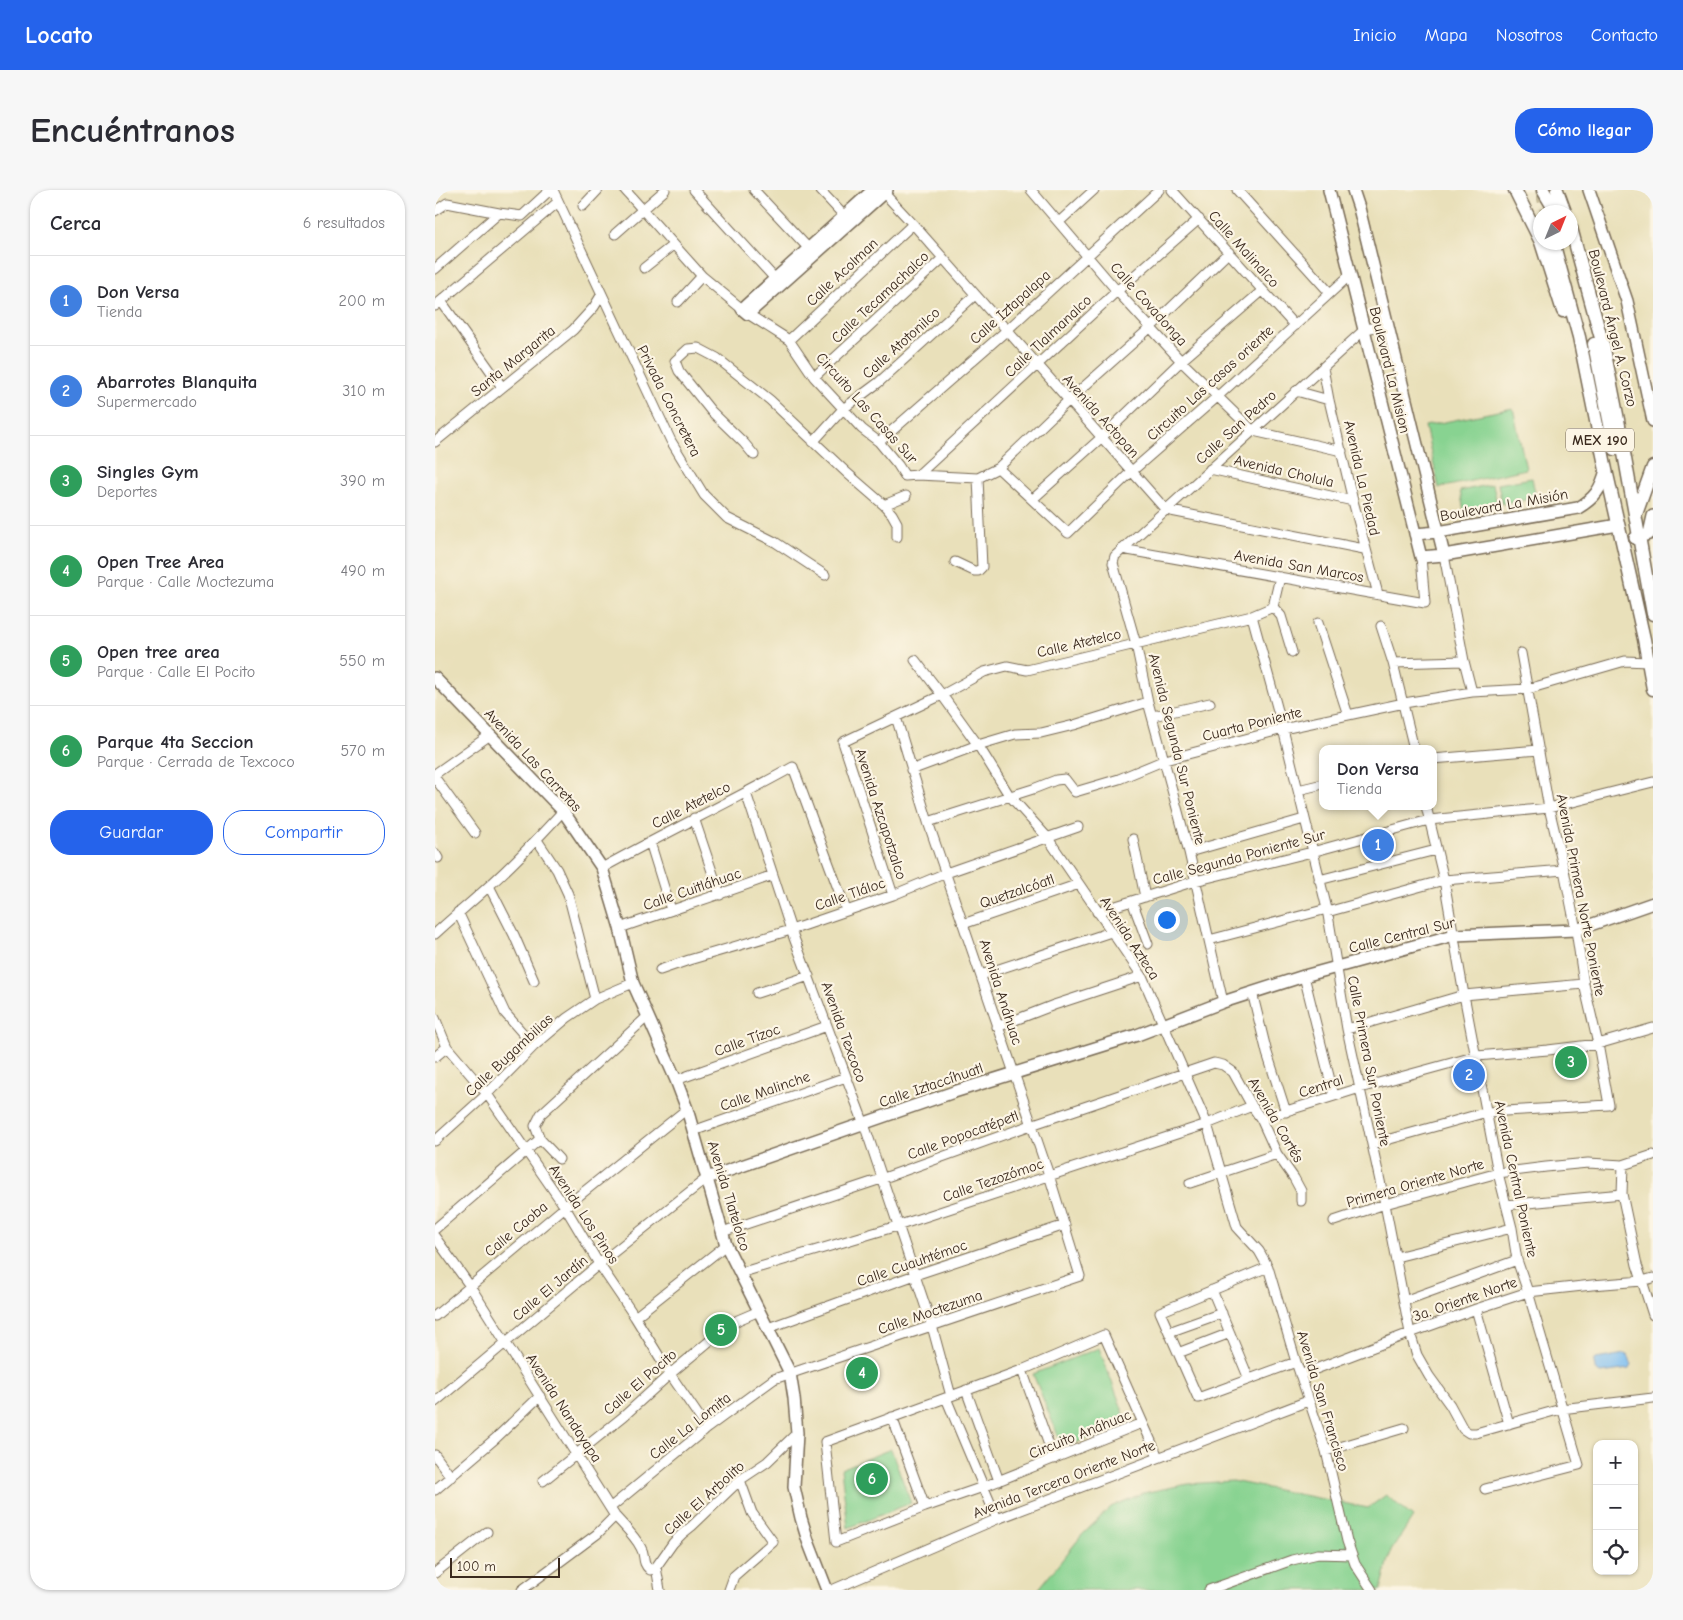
<!DOCTYPE html>
<html lang="es">
<head>
<meta charset="utf-8">
<style>
	:root { --surface:#fff; --page:#f7f7f7; --text:#2b2b33; --muted:#7c7c81; --line:#e1e1e2; --accent:#2563eb }
	body { margin:0; font-family:"Comic Neue",sans-serif; background:var(--page); color:var(--text) }
	.controls { position:absolute; right:15px; bottom:15px; display:grid; overflow:hidden; border-radius:10px; box-shadow:0 1px 4px #0004 }
	.controls button { width:45px; height:45px; display:grid; place-items:center; padding:0; border:0; border-bottom:1px solid var(--line); background:var(--surface); color:var(--text); font:25px sans-serif }
	.compass { position:absolute; left:1098px; top:15px; width:45px; height:45px; border-radius:50%; background:var(--surface); box-shadow:0 1px 4px #0004; rotate:43deg }
	.scale { position:absolute; left:15px; bottom:12px; width:110px; box-sizing:border-box; padding-left:5px; border:2px solid #3b2a1e; border-top:0; font-size:14px; line-height:18px; white-space:nowrap; color:#3b2a1e; -webkit-text-stroke:4px #fcf5e5; paint-order:stroke }
	.you { position:absolute; left:731px; top:729px; width:18px; height:18px; margin:-12px; border:4px solid #fff; border-radius:50%; background:#1a73e8; box-shadow:0 0 0 8px #1a73e833 }
	.badge { display:grid; place-items:center; width:32px; height:32px; border-radius:50%; background:var(--accent); color:#fff; font-size:16px; font-weight:700 }
	.pin { position:absolute; translate:-50% -50%; border:2px solid #fff; box-shadow:0 1px 5px #0006 }
	.popup { position:absolute; left:884px; top:555px; width:118px; height:65px; box-sizing:border-box; display:grid; place-content:center; border-radius:10px; background:var(--surface); filter:drop-shadow(0 1px 4px #0005); font-size:16px; white-space:nowrap; color:var(--muted) }
	.popup b { font-size:19px; color:var(--text) }
	.popup::after { content:''; position:absolute; left:50%; top:100%; margin-left:-10px; border:10px solid transparent; border-top-color:var(--surface) }
	.list { margin:0; padding:0; list-style:none }
	h2 { display:flex; justify-content:space-between; align-items:center; height:65px; margin:0; padding:0 20px; font-size:21px }
	h2 small { font-size:16px; font-weight:400; color:var(--muted) }
	.list li { display:grid; grid-template-columns:32px 1fr auto; gap:15px; align-items:center; box-sizing:border-box; height:90px; padding:0 20px; border-top:1px solid var(--line) }
	.list b { display:block; font-size:19px; white-space:nowrap }
	.list p { margin:0; font-size:16px; white-space:nowrap; color:var(--muted) }
	.list em { font-size:16px; font-style:normal; color:var(--muted) }
	.actions { display:flex; gap:10px; padding:15px 20px }
	.actions a { flex:1; padding:11px 0; border:1px solid var(--accent); border-radius:20px; text-align:center; font-size:18px; color:var(--accent) }
	.actions .main { background:var(--accent); color:#fff }
	.icon { flex:none; width:28px; height:28px; fill:none; stroke:currentColor; stroke-width:2; stroke-linecap:round; stroke-linejoin:round }
	.map { position:relative; flex:none; width:1218px; height:1400px; overflow:hidden; border-radius:20px }
	header { display:flex; align-items:center; gap:30px; box-sizing:border-box; height:70px; padding:0 25px; background:var(--accent); color:#fff }
	header strong { font-size:24px }
	nav { display:flex; gap:28px; margin-inline-start:auto; font-size:18px }
	.intro { display:flex; align-items:center; justify-content:space-between; box-sizing:border-box; height:120px; padding:0 30px }
	h1 { margin:0; font-size:35px }
	.button { padding:12px 22px; border-radius:20px; background:var(--accent); color:#fff; font-size:18px; font-weight:700 }
	main { display:flex; gap:30px; padding:0 30px }
	aside { flex:1; background:var(--surface); border-radius:20px; box-shadow:0 1px 4px #0004 }
	.map>svg:first-child { display:block }
	.green { fill:#88d391; stroke:#627e58 }
	.water { fill:#7cbdf1; stroke:#5c7488 }
	.lines { fill:none; stroke-linecap:round; stroke-linejoin:round }
	.primary-tunnel { stroke:#c6bc9b; stroke-width:12; stroke-dasharray:12 6; stroke-linecap:butt }
	.street-casing { stroke:#786a55; stroke-width:11 }
	.secondary-casing { stroke:#786a55; stroke-width:14 }
	.primary-casing { stroke:#786a55; stroke-width:15 }
	.street { stroke:#fff; stroke-width:9 }
	.secondary { stroke:#fff; stroke-width:11 }
	.primary { stroke:#fff; stroke-width:12 }
	.labels { text-anchor:middle; dominant-baseline:central; stroke-width:4.5; stroke-linejoin:round; paint-order:stroke }
	.shield { fill:#fcf5e5; stroke:#75675a; stroke-width:1 }
	.shield-label { font-size:14px; font-weight:bold; fill:#3b2a1e }
	.street-label { font-size:15px; fill:#3b2a1e; stroke:#fcf5e5 }
</style>
</head>
<body>
<header>
<strong>Locato</strong>
<nav><a>Inicio</a><a>Mapa</a><a>Nosotros</a><a>Contacto</a></nav>
</header>
<div class="intro"><h1>Encuéntranos</h1><a class="button">Cómo llegar</a></div>
<main>
<aside>
<h2>Cerca<small>6 resultados</small></h2>
<ul class="list">
<li><span class="badge" style="background:#3f7fe0">1</span><div><b>Don Versa</b><p>Tienda</p></div><em>200 m</em></li>
<li><span class="badge" style="background:#3f7fe0">2</span><div><b>Abarrotes Blanquita</b><p>Supermercado</p></div><em>310 m</em></li>
<li><span class="badge" style="background:#2e9e5b">3</span><div><b>Singles Gym</b><p>Deportes</p></div><em>390 m</em></li>
<li><span class="badge" style="background:#2e9e5b">4</span><div><b>Open Tree Area</b><p>Parque · Calle Moctezuma</p></div><em>490 m</em></li>
<li><span class="badge" style="background:#2e9e5b">5</span><div><b>Open tree area</b><p>Parque · Calle El Pocito</p></div><em>550 m</em></li>
<li><span class="badge" style="background:#2e9e5b">6</span><div><b>Parque 4ta Seccion</b><p>Parque · Cerrada de Texcoco</p></div><em>570 m</em></li>
</ul>
<div class="actions"><a class="main">Guardar</a><a>Compartir</a></div>
</aside>
<div class="map">
<svg width="1218" height="1400" viewBox="0 0 1218 1400">
	<rect width="100%" height="100%" fill="#fcf5e5"/>
	<filter id="ink" filterUnits="userSpaceOnUse"><feTurbulence type="fractalNoise" baseFrequency=".02" numOctaves="2"/><feDisplacementMap in="SourceGraphic" scale="10" xChannelSelector="R" yChannelSelector="G"/><feConvolveMatrix kernelMatrix="1 2 1 2 8 2 1 2 1" color-interpolation-filters="sRGB"/></filter>
	<filter id="wash" filterUnits="userSpaceOnUse"><feTurbulence type="fractalNoise" baseFrequency=".0096" numOctaves="4" result="noise"/><feDisplacementMap in="SourceGraphic" scale="20" xChannelSelector="R" yChannelSelector="G"/><feGaussianBlur stdDeviation="1.12" result="paint"/><feColorMatrix in="noise" values="0 0 0 0 0 0 0 0 0 0 0 0 0 0 0 0 0 1.4 0 .05"/><feComposite in="paint" operator="in"/></filter>
	<g filter="url(#wash)">
		<rect width="100%" height="100%" fill="#e9e0ba"/>
		<path class="green" d="M1078,218L1091,279L1004,298L990,236Z
			M1097,288L1101,308L1067,314L1063,294Z
			M1058,294L1062,314L1029,321L1025,301Z
			M664,1158L692,1232L628,1258L598,1184Z
			M456,1259L476,1313L413,1338L406,1279Z
			M797,1291L933,1318L951,1305L978,1327L956,1361L946,1400H603L647,1345L676,1317L708,1303L753,1294Z"/>
		<path class="water" d="M1190,1164L1194,1167L1197,1176L1194,1179L1166,1183C1161,1182 1159,1176 1159,1171L1161,1169Z"/>
	</g>
	<g filter="url(#ink)">
		<g class="lines">
			<path class="primary-tunnel" d="M1106,0L1111,22"/>
			<defs>
				<path id="street" d="M118,0L236,251L269,305L292,328L340,352L390,385
					M190,0L267,86L307,119
					M259,0L343,92
					M319,0L377,62
					M385,0L414,31
					M446,0L478,34L731,320L929,359
					M596,0L682,101L746,171L818,241L907,261
					M737,0L860,136
					M802,0L895,103
					M148,16L163,0
					M0,21L12,13L64,23
					M624,32L659,0
					M180,44L230,0
					M209,78L238,55
					M0,79L64,23L87,26L115,0
					M6,111L67,197
					M243,112L267,86
					M0,116L123,12
					M313,124L354,150L379,187L427,239L444,252L463,275L470,286L483,285L543,288L563,278L634,210L716,137L794,62
					M354,150L478,34
					M888,178L894,210L918,311L943,404
					M379,187L508,68
					M861,201L894,210
					M0,252L138,140L159,117L167,104
					M378,252L408,219L443,193L540,105
					M444,252L571,141L724,0
					M319,265L309,253L276,221L244,181L240,171L253,159L263,158L282,168L335,210L412,283L449,315L457,324L462,333V347
					M563,278L633,343L697,281L782,207L915,85
					M775,279L918,311
					M483,285L682,101L764,29
					M598,309L667,247L746,171L827,101
					M449,315L471,306
					M687,359L990,413L986,367
					M1009,365L1029,471L1037,502
					M520,372L539,381H543L547,377L543,288
					M838,417L846,426L857,462
					M838,417L845,387
					M817,426L848,539L892,719L912,839L950,1014L975,1143L982,1165L994,1186L1015,1215L1028,1239L1034,1243H1041L1126,1219L1218,1208
					M883,433L913,525
					M946,436L958,473L979,559
					M480,470L507,505L543,555L574,605L612,647L707,786L772,934L802,1037L824,1061L833,1077L861,1172L891,1261L912,1351L920,1374L937,1400
					M958,473L1029,471
					M718,526L775,513
					M998,569L1104,560
					M476,580L543,555L580,544L606,543L639,535L713,512
					M0,584L55,545
					M0,588L40,643
					M863,600L888,594
					M311,603L356,740L429,934L497,1136L516,1206
					M991,616L1009,690L1029,805L1063,983L1077,1038L1082,1070L1093,1102L1144,1275L1050,1299
					M259,628L285,705
					M493,632L598,599L621,590L630,589L640,602L684,589L730,570L848,539L969,513L1037,502L1093,499L1190,471L1213,472
					M698,649L710,707
					M102,650L122,680L133,704L160,809
					M215,652L236,720
					M754,662L869,629
					M0,663L3,668
					M167,678C230,643 295,612 358,577L411,720
					M884,690L1001,660
					M54,696L79,745L99,791
					M458,705L408,552L507,505L549,482L572,476L592,480L817,426L838,417
					M697,711L713,754
					M23,722L70,823L99,856
					M662,722L760,691L877,662L994,630L1114,618L1218,592
					M892,722L1009,690L1129,680
					M528,734L644,694
					M185,738C236,720 287,704 338,685
					M0,744C18,727 37,712 55,695C81,672 105,646 128,621
					M774,750L892,719
					M225,780L254,770L356,740L458,705L511,683L643,637
					M546,785L676,742
					M869,786L899,906
					M817,802L832,863L851,922
					M322,803L374,786
					M788,812L754,662L713,512L701,454L678,373L680,366L930,139L952,135
					M0,828L12,857L52,904L130,1017L164,1074L200,1127L235,1184L272,1238
					M562,837L619,815L707,786
					M912,839L1029,805L1149,794
					M0,867L12,857
					M241,890L392,836
					M826,929L925,898L1042,866L1113,860L1163,854L1218,838
					M258,941L411,887
					M0,951L52,904L99,856L132,828L160,809L198,793
					M937,954L1052,922L1174,915L1163,854L1149,794L1141,740L1129,680L1114,618L1086,463
					M124,969L105,949L100,936L106,924L213,826
					M1188,975L1187,1004L1202,1075L1218,1125
					M755,993L842,964
					M1071,1015L1187,1004
					M899,1031L950,1014L1063,983L1111,977L1153,973L1188,975L1218,965
					M0,1039L105,949
					M287,1042L446,989L596,935L779,873L788,875L798,882L817,916L826,929L842,964L859,988L866,1001V1011
					M0,1047L35,1096L180,1326C189,1336 200,1346 206,1358C211,1366 206,1372 215,1380L221,1377L225,1400
					M961,1067L1077,1038
					M833,1077L725,1122L763,1208L861,1172
					M305,1083L462,1036L772,934L817,916
					M777,1100L814,1189
					M969,1111L1082,1070
					M1041,1119L1074,1234
					M0,1126L130,1017L252,919
					M200,1127L291,1055
					M333,1138L480,1085L630,1035
					M734,1142L787,1123
					M743,1163L795,1143
					M587,1180L619,1269
					M865,1185L975,1143L1041,1119L1093,1102L1157,1095L1207,1091L1218,1088
					M531,1200L564,1291
					M511,1208L562,1329
					M0,1212L164,1074L272,988
					M457,1227L490,1317
					M707,1233L548,1297L490,1317L401,1352L390,1252L587,1180L669,1145L723,1267
					M891,1261L969,1238
					M0,1265L16,1287
					M108,1291L189,1226L235,1184L283,1144L303,1130L324,1121
					M0,1300L61,1248L105,1206
					M176,1317L272,1238L339,1189L645,1086L614,985L493,632L461,527
					M221,1377L238,1353L247,1344L257,1336L305,1290L332,1272L362,1243
					M0,1383L52,1342
					M87,1400L162,1344L180,1326
					M294,1400L299,1386L338,1352L317,1323L305,1290
					M397,1400L562,1329L873,1211
					M774,1400L857,1370L883,1364L917,1365"/>
				<path id="secondary" d="M438,0L307,119L313,124L452,0
					M894,0L986,367L1009,365L1183,335
					M918,0L924,18L1009,365
					M1154,0L1192,111L1218,231
					M980,344L1003,342L1143,318C1160,308 1166,299 1171,280
					M1200,348L1214,344L1218,326
					M0,488L128,621L167,678L185,738L198,793L241,890L252,919L291,1055L355,1183L359,1208L362,1243L359,1297L366,1328L373,1351L392,1400
					M272,988L519,902L702,845L788,812L869,786L1019,745L1141,740L1218,713"/>
				<path id="primary" d="M1080,0L1106,52
					M1108,0L1121,22
					M1122,0L1130,22
					M1136,38L1169,159L1183,230L1218,424
					M1106,52L1128,121
					M1118,52L1144,147L1171,280L1209,449L1218,499
					M1159,154L1180,259
					M1201,324L1218,277"/>
			</defs>
			<use href="#street" class="street-casing"/>
			<use href="#secondary" class="secondary-casing"/>
			<use href="#primary" class="primary-casing"/>
			<use href="#street" class="street"/>
			<use href="#secondary" class="secondary"/>
			<use href="#primary" class="primary"/>
		</g>
	</g>
	<g class="labels">
		<rect class="shield" x="1131" y="238.5" width="68" height="23" rx="4"/>
		<g class="shield-label">
			<text x="1165" y="250">MEX 190</text>
		</g>
		<g class="street-label">
			<text transform="translate(809 59) rotate(48)">Calle Malinalco</text>
			<text transform="translate(407 82) rotate(-43)">Calle Acolman</text>
			<text transform="translate(445 107) rotate(-43)">Calle Tecamachalco</text>
			<text transform="translate(714 114) rotate(48)">Calle Covadonga</text>
			<text transform="translate(575 117) rotate(-42)">Calle Iztapalapa</text>
			<text transform="translate(1178 138) rotate(76)">Boulevard Ángel A. Corzo</text>
			<text transform="translate(613 146) rotate(-43)">Calle Tlalmanalco</text>
			<text transform="translate(466 153) rotate(-42)">Calle Atotonilco</text>
			<text transform="translate(78 171) rotate(-39)">Santa Margarita</text>
			<text transform="translate(955 180) rotate(76)">Boulevard La Mision</text>
			<text transform="translate(775 193) rotate(-42)">Circuito Las casas oriente</text>
			<text transform="translate(234 211) rotate(63)">Privada Concretera</text>
			<text transform="translate(432 218) rotate(48)">Circuito Las Casas Sur</text>
			<text transform="translate(666 226) rotate(48)">Avenida Actopan</text>
			<text transform="translate(801 237) rotate(-42)">Calle San Pedro</text>
			<text transform="translate(849 281) rotate(13)">Avenida Cholula</text>
			<text transform="translate(927 288) rotate(77)">Avenida La Piedad</text>
			<text transform="translate(1069 315) rotate(-10)">Boulevard La Misión</text>
			<text transform="translate(864 376) rotate(10)">Avenida San Marcos</text>
			<text transform="translate(644 453) rotate(-13)">Calle Atetelco</text>
			<text transform="translate(817 534) rotate(-14)">Cuarta Poniente</text>
			<text transform="translate(742 559) rotate(76)">Avenida Segunda Sur Poniente</text>
			<text transform="translate(98 570) rotate(47)">Avenida Las Carretas</text>
			<text transform="translate(256 615) rotate(-27)">Calle Atetelco</text>
			<text transform="translate(446 624) rotate(72)">Avenida Azcapotzalco</text>
			<text transform="translate(804 667) rotate(-15)">Calle Segunda Poniente Sur</text>
			<text transform="translate(257 699) rotate(-19)">Calle Cuitláhuac</text>
			<text transform="translate(582 701) rotate(-19)">Quetzalcóatl</text>
			<text transform="translate(415 704) rotate(-19)">Calle Tláloc</text>
			<text transform="translate(1146 705) rotate(79)">Avenida Primera Norte Poniente</text>
			<text transform="translate(967 745) rotate(-14)">Calle Central Sur</text>
			<text transform="translate(695 748) rotate(57)">Avenida Azteca</text>
			<text transform="translate(566 802) rotate(72)">Avenida Anáhuac</text>
			<text transform="translate(409 842) rotate(70)">Avenida Texcoco</text>
			<text transform="translate(312 850) rotate(-20)">Calle Tízoc</text>
			<text transform="translate(74 865) rotate(-43)">Calle Bugambilias</text>
			<text transform="translate(934 871) rotate(79)">Calle Primera Sur Poniente</text>
			<text transform="translate(496 895) rotate(-19)">Calle Iztaccíhuatl</text>
			<text transform="translate(886 896) rotate(-18)">Central</text>
			<text transform="translate(330 901) rotate(-19)">Calle Malinche</text>
			<text transform="translate(841 930) rotate(60)">Avenida Cortés</text>
			<text transform="translate(528 945) rotate(-20)">Calle Popocatépetl</text>
			<text transform="translate(1081 989) rotate(78)">Avenida Central Poniente</text>
			<text transform="translate(558 990) rotate(-19)">Calle Tezozómoc</text>
			<text transform="translate(980 993) rotate(-16)">Primera Oriente Norte</text>
			<text transform="translate(294 1006) rotate(73)">Avenida Tlatelolco</text>
			<text transform="translate(149 1024) rotate(57)">Avenida Los Pinos</text>
			<text transform="translate(81 1039) rotate(-40)">Calle Caoba</text>
			<text transform="translate(477 1073) rotate(-19)">Calle Cuauhtémoc</text>
			<text transform="translate(115 1098) rotate(-40)">Calle El Jardín</text>
			<text transform="translate(1030 1109) rotate(-19)">3a. Oriente Norte</text>
			<text transform="translate(495 1122) rotate(-19)">Calle Moctezuma</text>
			<text transform="translate(205 1192) rotate(-41)">Calle El Pocito</text>
			<text transform="translate(888 1211) rotate(73)">Avenida San Francisco</text>
			<text transform="translate(129 1218) rotate(57)">Avenida Nandayapa</text>
			<text transform="translate(255 1236) rotate(-38)">Calle La Lomita</text>
			<text transform="translate(645 1244) rotate(-22)">Circuito Anáhuac</text>
			<text transform="translate(629 1289) rotate(-21)">Avenida Tercera Oriente Norte</text>
			<text transform="translate(269 1308) rotate(-42)">Calle El Arbolito</text>
		</g>
	</g>
</svg>
<div class="controls">
<button>+</button>
<button>−</button>
<button><svg class="icon" aria-label="locate" viewBox="0 0 24 24"><circle cx="12" cy="12" r="6"/><path d="M12 2v4M12 18v4M2 12h4M18 12h4"/></svg></button>
</div>
<svg class="compass" viewBox="-18 -18 36 36"><path d="M0-13l5 13h-10z" fill="#e53935"/><path d="M0 13l5-13h-10z" fill="#7c7c81"/></svg>
<div class="scale">100 m</div>
<div class="you"></div>
<div class="pin badge" style="left:943px;top:655px;background:#3f7fe0">1</div>
<div class="popup"><b>Don Versa</b>Tienda</div>
<div class="pin badge" style="left:1034px;top:885px;background:#3f7fe0">2</div>
<div class="pin badge" style="left:1136px;top:872px;background:#2e9e5b">3</div>
<div class="pin badge" style="left:427px;top:1183px;background:#2e9e5b">4</div>
<div class="pin badge" style="left:286px;top:1140px;background:#2e9e5b">5</div>
<div class="pin badge" style="left:437px;top:1289px;background:#2e9e5b">6</div>
</div>
</main>
</body>
</html>
